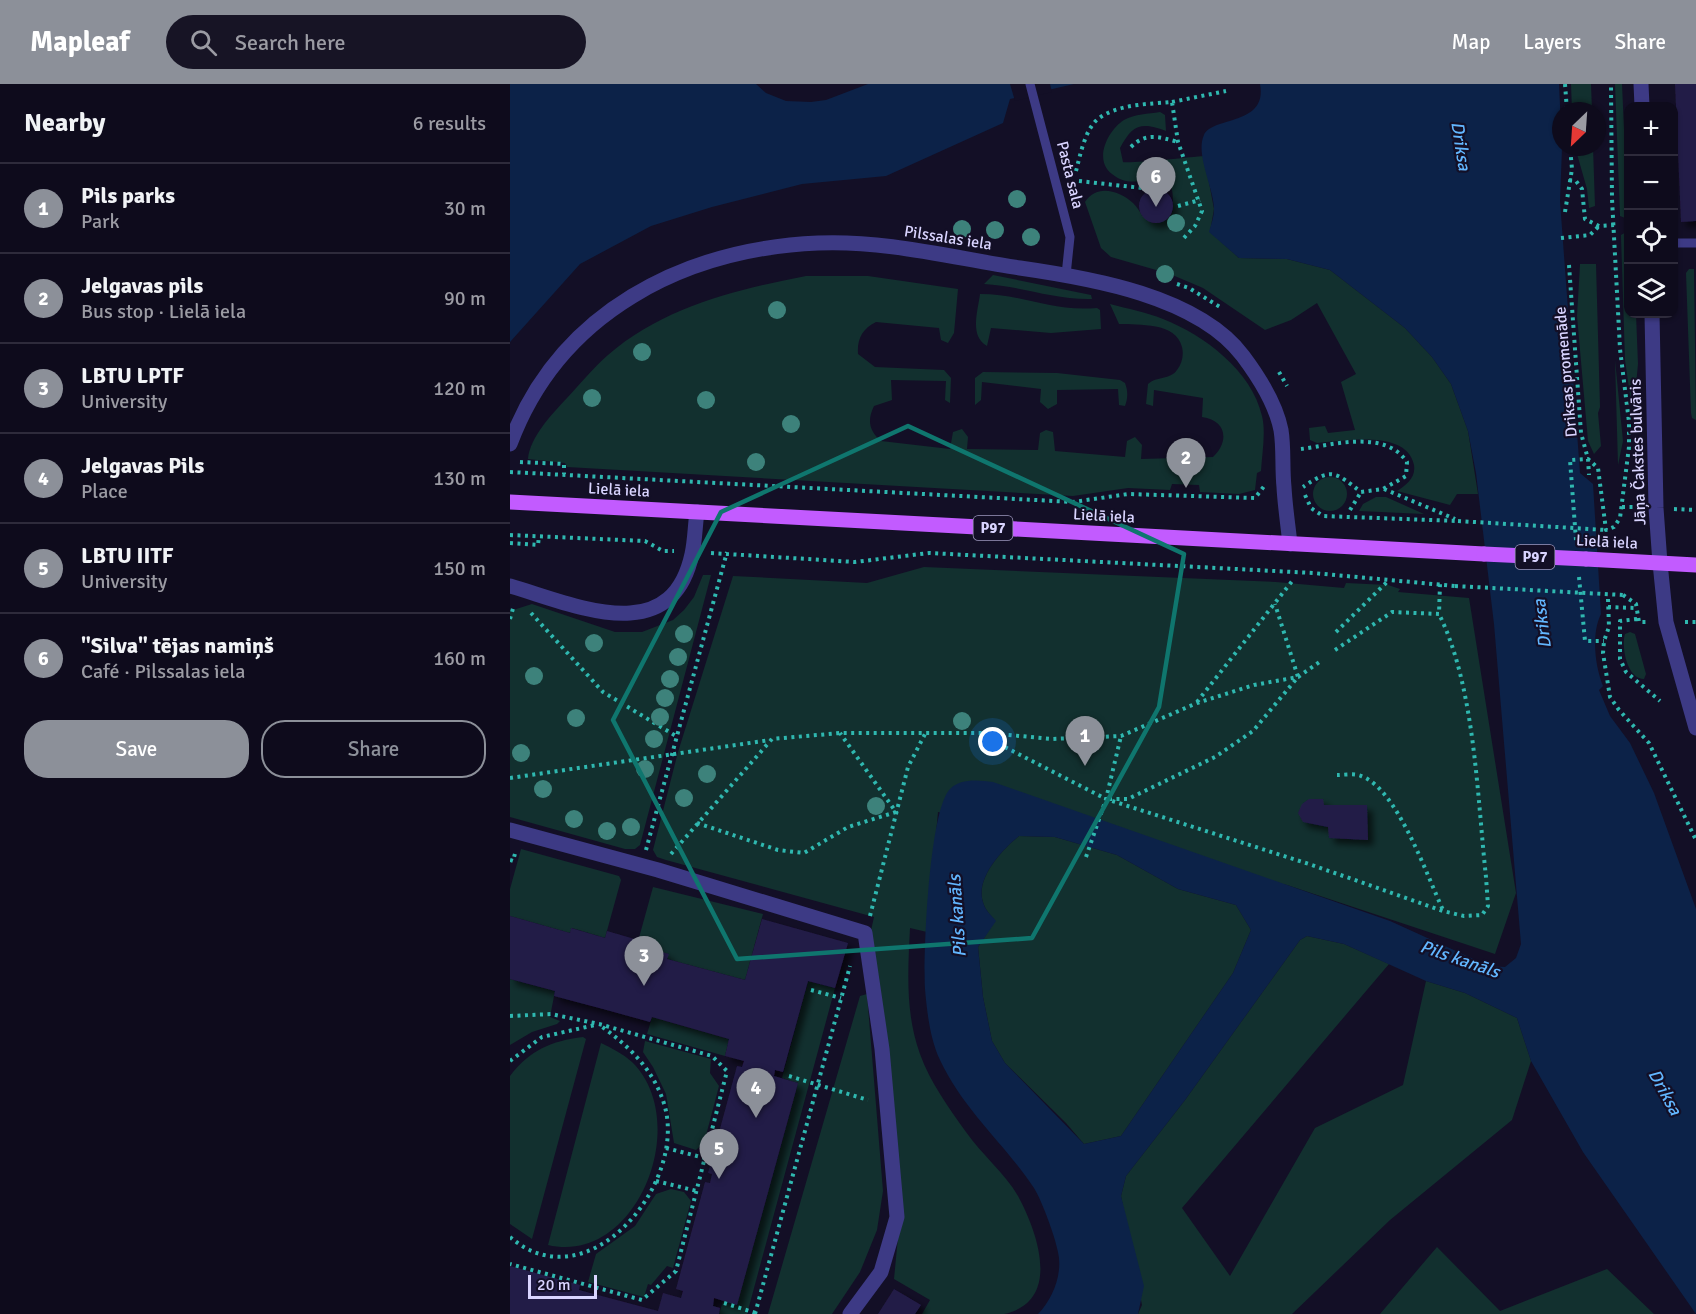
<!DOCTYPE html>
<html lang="en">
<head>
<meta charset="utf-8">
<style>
	:root { --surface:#0e0b1c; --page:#171425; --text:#f1f3f6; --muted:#9b9ba3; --line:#2e2b3b; --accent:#8c9099 }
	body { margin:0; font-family:Signika,sans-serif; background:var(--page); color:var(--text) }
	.controls { position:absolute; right:18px; top:18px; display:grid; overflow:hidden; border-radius:12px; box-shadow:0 2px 4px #0004 }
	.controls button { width:54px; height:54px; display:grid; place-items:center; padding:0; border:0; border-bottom:2px solid var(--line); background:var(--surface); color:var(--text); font:30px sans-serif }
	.compass { position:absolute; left:1042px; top:18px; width:54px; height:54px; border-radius:50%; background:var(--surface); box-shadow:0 2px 4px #0004; rotate:205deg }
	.scale { position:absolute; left:18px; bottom:15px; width:69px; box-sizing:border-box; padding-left:6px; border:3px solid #d9d4ff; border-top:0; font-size:16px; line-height:21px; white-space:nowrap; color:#d9d4ff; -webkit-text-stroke:4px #130f26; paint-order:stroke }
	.you { position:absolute; left:483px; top:658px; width:21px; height:21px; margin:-15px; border:4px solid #fff; border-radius:50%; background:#1a73e8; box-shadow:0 0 0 9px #1a73e833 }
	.badge { display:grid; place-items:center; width:39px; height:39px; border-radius:50%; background:var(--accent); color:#fff; font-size:20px; font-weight:700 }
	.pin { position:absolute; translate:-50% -50px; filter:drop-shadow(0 2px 3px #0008) }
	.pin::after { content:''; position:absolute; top:32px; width:21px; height:18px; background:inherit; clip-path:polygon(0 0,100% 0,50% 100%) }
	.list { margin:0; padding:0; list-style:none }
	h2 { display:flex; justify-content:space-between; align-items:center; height:78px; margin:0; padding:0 24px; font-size:26px }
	h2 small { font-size:20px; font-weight:400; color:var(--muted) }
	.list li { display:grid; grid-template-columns:39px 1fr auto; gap:18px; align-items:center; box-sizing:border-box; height:90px; padding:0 24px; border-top:2px solid var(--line) }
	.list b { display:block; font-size:22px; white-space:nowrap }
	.list p { margin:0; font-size:20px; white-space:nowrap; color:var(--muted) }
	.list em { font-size:20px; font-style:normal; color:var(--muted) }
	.actions { display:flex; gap:12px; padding:18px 24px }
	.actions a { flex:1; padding:14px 0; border:2px solid var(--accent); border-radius:24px; text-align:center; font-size:21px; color:var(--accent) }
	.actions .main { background:var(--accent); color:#fff }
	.icon { flex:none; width:33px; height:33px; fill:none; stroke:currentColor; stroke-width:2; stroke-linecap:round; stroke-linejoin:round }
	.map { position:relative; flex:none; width:1186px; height:1230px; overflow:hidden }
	header { display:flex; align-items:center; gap:36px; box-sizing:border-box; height:84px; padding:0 30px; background:var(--accent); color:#fff }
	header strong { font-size:28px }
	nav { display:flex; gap:33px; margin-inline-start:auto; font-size:21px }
	.search { width:420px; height:54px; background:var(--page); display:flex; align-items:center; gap:15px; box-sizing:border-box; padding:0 21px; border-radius:33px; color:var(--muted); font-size:22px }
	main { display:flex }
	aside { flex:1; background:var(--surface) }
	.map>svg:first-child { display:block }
	.green { fill:#12302f }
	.water { fill:#0c2248; fill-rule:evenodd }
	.pier { fill:#130f26 }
	.building { fill:#241b47; filter:url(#shadow) }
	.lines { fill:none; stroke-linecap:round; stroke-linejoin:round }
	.path { stroke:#2fb8b0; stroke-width:4; stroke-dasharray:3 4.5; stroke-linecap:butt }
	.service { stroke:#3d3a85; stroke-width:9 }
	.minor { stroke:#3d3a85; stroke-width:15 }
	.tertiary { stroke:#3d3a85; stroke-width:15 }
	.primary { stroke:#c25bff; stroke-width:15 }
	.path-bridge { stroke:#2fb8b0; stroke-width:4; stroke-dasharray:3 4.5; stroke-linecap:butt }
	.primary-bridge { stroke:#c25bff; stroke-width:15 }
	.tree { fill:#3d827b }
	.marked { fill:none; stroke:#0f766e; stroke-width:4.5; stroke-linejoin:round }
	.labels { text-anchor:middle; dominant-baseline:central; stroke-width:4.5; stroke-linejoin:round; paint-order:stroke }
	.shield { fill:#130f26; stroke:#9e99be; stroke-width:1.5 }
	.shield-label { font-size:15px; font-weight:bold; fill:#d9d4ff }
	.street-label { font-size:16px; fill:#d9d4ff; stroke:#130f26 }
	.water-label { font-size:18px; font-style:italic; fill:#62b6ff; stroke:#130f26 }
</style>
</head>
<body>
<header>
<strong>Mapleaf</strong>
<div class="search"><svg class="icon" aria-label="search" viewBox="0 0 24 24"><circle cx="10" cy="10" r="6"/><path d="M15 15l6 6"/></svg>Search here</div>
<nav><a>Map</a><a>Layers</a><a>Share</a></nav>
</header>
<main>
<aside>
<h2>Nearby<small>6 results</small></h2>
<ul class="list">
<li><span class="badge">1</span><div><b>Pils parks</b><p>Park</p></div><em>30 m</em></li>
<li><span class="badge">2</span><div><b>Jelgavas pils</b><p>Bus stop · Lielā iela</p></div><em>90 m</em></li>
<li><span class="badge">3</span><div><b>LBTU LPTF</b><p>University</p></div><em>120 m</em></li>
<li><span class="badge">4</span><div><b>Jelgavas Pils</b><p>Place</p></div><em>130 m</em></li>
<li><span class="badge">5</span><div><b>LBTU IITF</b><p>University</p></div><em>150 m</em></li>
<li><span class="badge">6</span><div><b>&quot;Silva&quot; tējas namiņš</b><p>Café · Pilssalas iela</p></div><em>160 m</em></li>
</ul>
<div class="actions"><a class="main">Save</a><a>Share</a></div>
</aside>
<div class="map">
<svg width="1186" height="1230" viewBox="0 0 1186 1230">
	<defs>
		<filter id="shadow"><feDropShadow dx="5.5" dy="5.5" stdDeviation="3" flood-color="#0009"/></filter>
	</defs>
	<rect width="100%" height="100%" fill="#130f26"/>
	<path class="green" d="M1061,0H1081L1082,27H1062Z
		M1105,0H1112L1118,135L1110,132Z
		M650,28L655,31L656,47C631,38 623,40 610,64L613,78C618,80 681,73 694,72L704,125L700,148L729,174L777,175L820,186L895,244L922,273L941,300L958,347L968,410H947L940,421L887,407C896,401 906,394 904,381C897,345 833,357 807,359L800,356L799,344L815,342L818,349L845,346L831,298L846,290L807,219L781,236L755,246L693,204L660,190L601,173L591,164L575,118C586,100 609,106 623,119C631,127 632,135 643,139L655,136L663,127C663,119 664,101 657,96C643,85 626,109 602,90C583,76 598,46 614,36C625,30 638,30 650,28Z
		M1065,63H1083L1085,122L1079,124L1077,105Z
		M1118,147V230H1126L1128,280L1123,332L1115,276L1111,151Z
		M1070,180H1086L1090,323L1088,329L1091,362L1084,370L1078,357L1067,232Z
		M1179,185H1184L1186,336L1182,334L1181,329L1176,189Z
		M483,191L581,211L582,215C544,216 511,202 474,200Z
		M296,192H358L448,205L444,249L438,259L431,256L429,244L366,238C352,245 347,255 348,270L365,283L434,286L441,294L440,319L435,316L436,297L381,296L382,316L364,322C357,336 359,347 371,357L440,365L443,348L452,345L458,353L457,365L528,366L530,349L536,346L543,348L545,367L615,373L617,357L625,353L632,361L631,375L703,373C720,357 716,336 692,333L693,314L644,306L643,322L636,320L638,300C647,292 660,296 667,286C672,280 674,271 672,263C666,238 629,241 609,240L600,220C618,225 636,228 653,235C694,251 742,287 752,332C756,348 752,370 751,387L747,389L745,406L729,410L690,408L689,401L662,400L660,406L618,404L563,412L57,383L55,379L18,375C20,353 42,330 57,314C70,300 83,284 98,271C154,223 225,206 296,192Z
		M470,210C513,210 541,228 587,224L590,226L591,245L541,249L481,244L477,262C459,252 468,227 470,210Z
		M1105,276L1113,357L1108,381Z
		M473,288L547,289L610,296L615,299C618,307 618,314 615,322L609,321L608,305L547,306V320L538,325L530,318L531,305L472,298L471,316L465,321V294Z
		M803 410a17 17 0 1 1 34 0a17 17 0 1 1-34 0Z
		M866,413H876L914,430L849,427L853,420Z
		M414,483L766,498L834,504L836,499L878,501L890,505L888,508L959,514L1006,809L985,870L777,801L428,728L417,848L400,844C398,886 395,929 410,970C420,998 439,1024 456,1048C471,1070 495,1089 508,1112C527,1147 553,1217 494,1230C474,1230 434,1230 412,1230L420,1216L384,1195L392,1112L360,851L364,833L156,776L147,773L143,766L168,668L223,492L357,499Z
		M193,491H201L130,761L125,765H115L0,733V527L22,520L105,548H132L163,536L174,526L184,513Z
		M1120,548L1125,550L1136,590L1134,595C1117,595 1111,563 1115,550Z
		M509,752L545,753L607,771L668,805L726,821L741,846L723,889L611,1052L574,1060L556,1039L495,979L482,957L473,913L468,863L485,837C482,832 476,827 474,821C463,796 492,766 509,752Z
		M11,765L109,792L111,796L95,854L62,844L60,849L0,832V805Z
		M143,803L253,830L235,896L157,875L158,870L127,861Z
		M797,852L834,860L879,880L672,1124L720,1192L805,1044L893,1001L916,897L955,909L1007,934L1021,977L1002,1036L880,1136L782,1230H628L632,1221L611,1112L616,1092L675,1016L790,856Z
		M0,895L45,907L40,933L50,937L47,940L22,948L0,961Z
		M298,897L325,904L237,1230H209L213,1217L227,1220L288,999L272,994Z
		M357,910L373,1107L367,1146L350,1188L322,1230H258L350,912Z
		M142,933L219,955L215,972L137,950Z
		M73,953L76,955L22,1155L0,1140V992C20,966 41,957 73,953Z
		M135,957L201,975L200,989L209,1002L194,1059L186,1066L164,1059L156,1010L143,983L133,968Z
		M91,959C102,964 113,970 122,978C183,1038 127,1182 38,1161Z
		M161,1105L174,1108L181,1117L163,1184L157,1182L141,1201L138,1200L134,1213L78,1198L86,1170L125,1142L146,1110Z
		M927,1163L990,1227L1097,1185L1144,1230H870Z"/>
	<path class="water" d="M0,0H246L256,9L276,17L301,18L316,16L358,0H564L500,15L493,39L376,92L292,100L202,123L141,142L70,180L0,258Z
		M750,0H1049L1052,64L1050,117L1070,389L1083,400L1091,530C1081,550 1085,582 1093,602L1089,606L1100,632L1120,659L1144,709L1186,825V1230L1073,1068L1021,977L1007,934L955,909L916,897L834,860L797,852L790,856L675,1016L616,1092L611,1112L634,1202L628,1230H528C543,1215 553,1189 548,1168C545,1152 532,1117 524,1104C494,1059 454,1027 430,976C420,955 417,928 415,905C413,872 419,726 440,705C450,694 469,696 483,698L880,837L979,882L995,883L1006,874L1011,860L984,540L966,389L958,347L941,300L922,273L895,244L820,186L777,175L729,174L699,148C701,141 704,133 704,125C704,105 685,70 694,51C703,32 758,42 750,0ZM509,752L545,753L607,771L668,805L726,821L741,846L723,889L611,1052L574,1060L495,979L482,957L473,913L468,863L486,837C482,832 476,827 474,821C463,796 492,766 509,752Z"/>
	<path class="pier" d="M500,0H540L542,8L505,17Z"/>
	<path class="building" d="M1165,0H1186V137L1171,138Z
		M629 122a17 17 0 1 1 34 0a17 17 0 1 1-34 0Z
		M799,715H813L814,721H857L858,756L819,754L818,743L793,738L788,729L792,720Z
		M0,832L60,849L61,844L95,854L97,847L128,856L127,861L159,870L157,875L235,896L252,835L338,859L325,904L298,897L273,988L265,986L264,992L288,999L227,1221L204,1214L203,1222L210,1224L209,1230H0V1182L70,1201L69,1206L148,1227L153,1209L171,1214L173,1207L166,1205L195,1098L200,1099L202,1090L198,1089L227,982L232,983L234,977L215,972L219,955L142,933L140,938L93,925L44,912L45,907L0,895Z
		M384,1205L411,1221L405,1230H368Z"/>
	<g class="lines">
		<path class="path" d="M1055,0L1057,27
			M662,18L716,7
			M621,63C636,48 649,53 668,58
			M566,87C570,72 575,45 588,35C607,20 639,20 662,18L668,58L692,127L685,142L671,157
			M1059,96L1066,97L1072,105L1075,135L1089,142L1104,141
			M569,97L632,104
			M668,122L690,116
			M1055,128L1062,85L1060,63
			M1051,154L1080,151L1089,142
			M1059,181L1071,349L1078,375L1079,391
			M667,200L679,204L710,223
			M769,288L777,302
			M791,365C823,361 875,345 897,378L896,392L873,405L851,408C825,388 822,383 793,403
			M10,378L54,380V390
			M0,388L563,418L618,410L745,414L755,401
			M874,405L945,435
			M795,411L801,424L813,432L948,437
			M1112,423H1129
			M1164,425L1186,426
			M840,426L851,408
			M0,451L135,457L153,467H164
			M1066,456L1060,376L1078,375L1088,384L1096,446L1104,443L1110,434L1119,363V338L1110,265L1102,115L1101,0
			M0,459L28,461L29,452
			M201,469L345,478L419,469L803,489L945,502
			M1069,493L1075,557H1094
			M1113,511L1126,520L1129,538H1137
			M1098,515L1099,543L1094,557L1093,569L1100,613L1109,626L1139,659L1186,756
			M1098,523L1126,524
			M21,529L93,608L166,652
			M0,535L4,521
			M1127,535L1110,537V575L1116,588L1150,617
			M1175,538H1186
			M826,548L879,496
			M825,566L882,528L929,530L930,500
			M687,618L783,496
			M478,649L487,659L596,715L802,781L933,827L954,832L972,831L978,822L976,793C967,711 965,603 929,530
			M827,691C834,691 844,689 851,692C887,704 917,792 933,826
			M0,694L260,656
			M599,715H618L705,673L743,647L788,593L765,520
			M187,739L268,766L294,769L338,743L386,728L330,649
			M136,766L217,468
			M161,770L262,655L330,649H478L542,655L611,652L687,619L744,601L788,593L811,577
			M576,773L596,715L611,652
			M0,776L3,777L6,766
			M360,832L398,683L415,650
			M301,906L331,914
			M0,932L41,930L89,940L202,972L217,987L166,1187L132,1216L0,1180
			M0,977L32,953L85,941
			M279,992L358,1016
			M156,1064L195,1074
			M146,1097L187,1107
			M0,1153C77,1220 176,1102 155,1023C145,987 120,963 91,942
			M214,1219L249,1230
			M245,1230L340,882"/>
		<path class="service" d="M520,0L560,153L556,191
			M1164,159H1186"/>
		<path class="minor" d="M0,360C49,228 174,165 308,159C375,156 444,174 510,184C580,194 688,212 733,272C748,292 766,321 771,346C774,364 772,384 774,403C775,422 778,441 780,460
			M1150,479L1156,538L1186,644
			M0,502C63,520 161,567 182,470C185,457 185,442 187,428
			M0,746L148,786L355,849L372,965L387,1133L371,1188L340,1230"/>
		<path class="tertiary" d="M1131,0L1132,22
			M1142,230L1146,424L1150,479"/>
		<path class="primary" d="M0,418L974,470
			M1076,475L1186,481"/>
		<path class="path-bridge" d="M948,437L1096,446
			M945,502L1113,511"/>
		<path class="primary-bridge" d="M974,470L1076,475"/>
	</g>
	<g class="tree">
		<circle cx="507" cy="115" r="9"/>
		<circle cx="666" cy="139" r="9"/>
		<circle cx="452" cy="145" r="9"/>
		<circle cx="485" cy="146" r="9"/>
		<circle cx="521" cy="153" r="9"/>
		<circle cx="655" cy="190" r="9"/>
		<circle cx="267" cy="226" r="9"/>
		<circle cx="132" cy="268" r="9"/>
		<circle cx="82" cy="314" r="9"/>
		<circle cx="196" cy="316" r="9"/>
		<circle cx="281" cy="340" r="9"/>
		<circle cx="246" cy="378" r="9"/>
		<circle cx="174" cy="550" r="9"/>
		<circle cx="84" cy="559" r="9"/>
		<circle cx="168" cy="573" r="9"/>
		<circle cx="24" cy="592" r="9"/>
		<circle cx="160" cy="595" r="9"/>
		<circle cx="155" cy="614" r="9"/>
		<circle cx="150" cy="633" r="9"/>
		<circle cx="66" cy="634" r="9"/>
		<circle cx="452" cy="637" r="9"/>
		<circle cx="144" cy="655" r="9"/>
		<circle cx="11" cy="669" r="9"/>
		<circle cx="135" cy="685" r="9"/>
		<circle cx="197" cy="690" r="9"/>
		<circle cx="33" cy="705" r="9"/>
		<circle cx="174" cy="714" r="9"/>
		<circle cx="366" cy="722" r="9"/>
		<circle cx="64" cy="735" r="9"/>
		<circle cx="121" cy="743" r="9"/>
		<circle cx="97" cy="747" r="9"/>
	</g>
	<path class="marked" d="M398,342L674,470L649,623L522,854L227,875L103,636L211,428Z"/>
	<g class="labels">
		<g class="shield">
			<rect x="463.5" y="432" width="39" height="24" rx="4.5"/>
			<rect x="1005.5" y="461" width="39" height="24" rx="4.5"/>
		</g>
		<g class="shield-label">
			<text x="483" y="444">P97</text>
			<text x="1025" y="473">P97</text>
		</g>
		<g class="street-label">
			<text transform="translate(560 91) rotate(76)">Pasta sala</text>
			<text transform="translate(438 154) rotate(9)">Pilssalas iela</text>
			<text transform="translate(1056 288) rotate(-95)">Driksas promenāde</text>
			<text transform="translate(1128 368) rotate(-92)">Jāņa Čakstes bulvāris</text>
			<text transform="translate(109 406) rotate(3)">Lielā iela</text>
			<text transform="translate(594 432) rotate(3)">Lielā iela</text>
			<text transform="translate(1097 458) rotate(3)">Lielā iela</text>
		</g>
		<g class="water-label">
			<text transform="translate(951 62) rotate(81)">Driksa</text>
			<text transform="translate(1032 540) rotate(-97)">Driksa</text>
			<text transform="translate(447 832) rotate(-94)">Pils kanāls</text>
			<text transform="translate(950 875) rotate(19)">Pils kanāls</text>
			<text transform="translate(1155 1008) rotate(61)">Driksa</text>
		</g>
	</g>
</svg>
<div class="controls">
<button>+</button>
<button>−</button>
<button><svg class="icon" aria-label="locate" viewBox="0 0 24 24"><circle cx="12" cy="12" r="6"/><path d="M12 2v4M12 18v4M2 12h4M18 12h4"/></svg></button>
<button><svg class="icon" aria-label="layers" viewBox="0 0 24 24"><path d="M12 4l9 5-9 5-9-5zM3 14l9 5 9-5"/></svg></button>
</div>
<svg class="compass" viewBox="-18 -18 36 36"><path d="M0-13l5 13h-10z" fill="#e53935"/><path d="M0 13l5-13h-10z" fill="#9b9ba3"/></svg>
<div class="scale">20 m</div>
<div class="you"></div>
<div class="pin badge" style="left:575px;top:682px">1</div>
<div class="pin badge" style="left:676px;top:404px">2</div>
<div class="pin badge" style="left:134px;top:902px">3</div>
<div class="pin badge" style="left:246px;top:1034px">4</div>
<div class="pin badge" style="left:209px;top:1095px">5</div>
<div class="pin badge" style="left:646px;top:123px">6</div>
</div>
</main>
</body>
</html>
